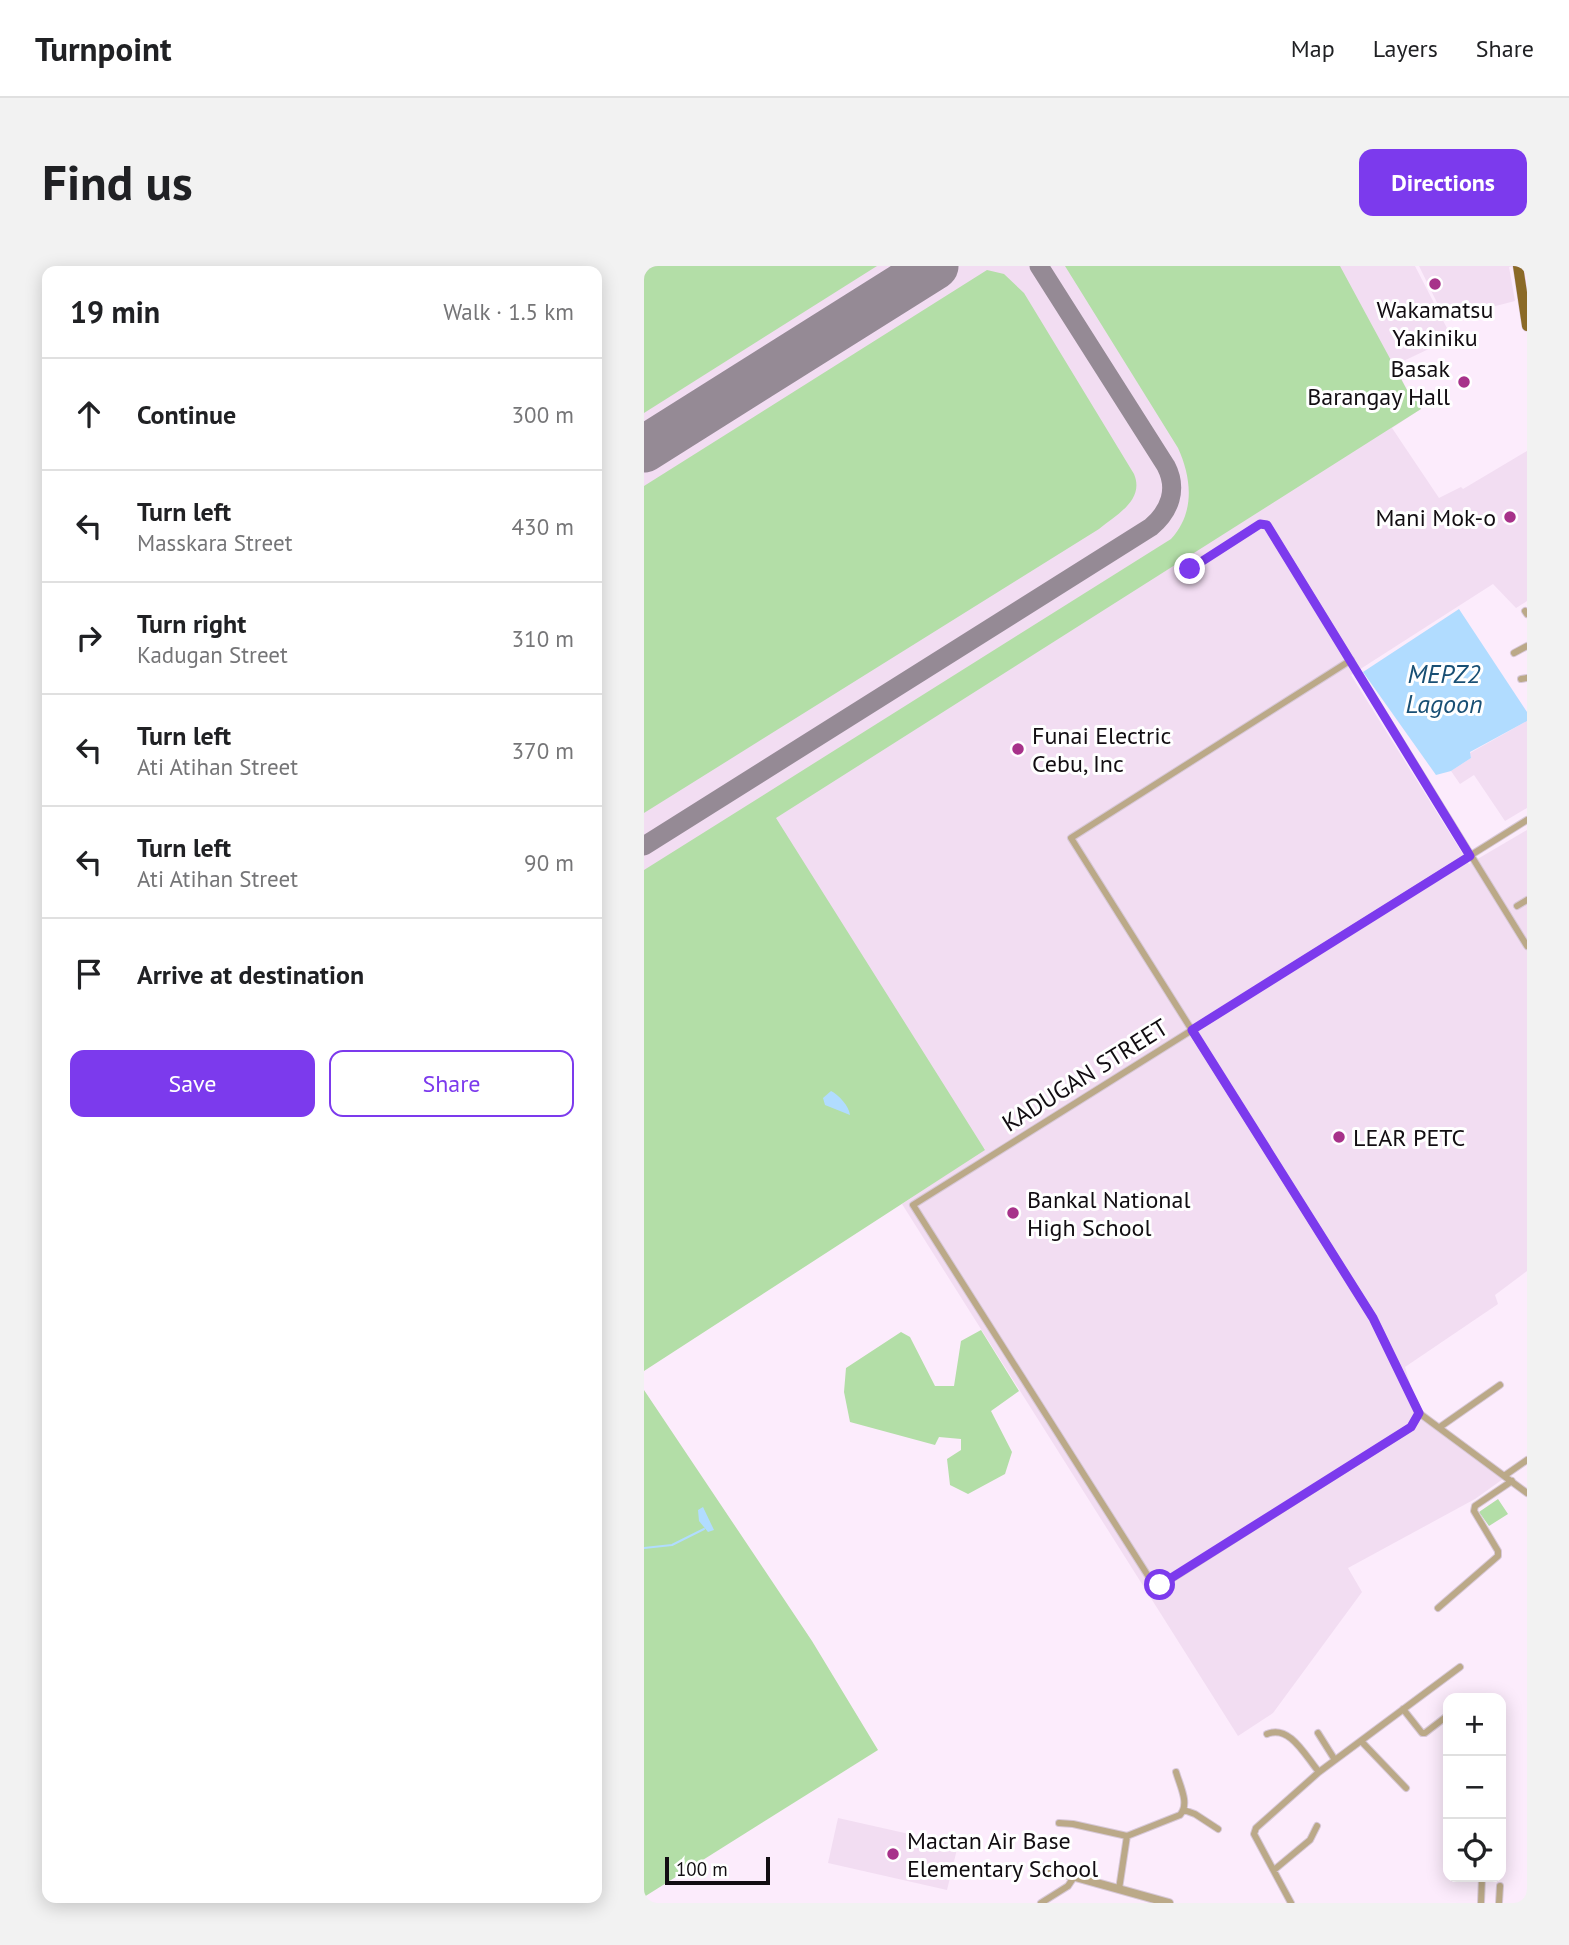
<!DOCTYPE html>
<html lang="en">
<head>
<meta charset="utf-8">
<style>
	:root { --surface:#fff; --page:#f2f2f2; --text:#202124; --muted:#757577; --line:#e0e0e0; --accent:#7c3aed }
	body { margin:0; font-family:"PT Sans",sans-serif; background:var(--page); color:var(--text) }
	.controls { position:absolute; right:21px; bottom:21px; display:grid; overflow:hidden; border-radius:14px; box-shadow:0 4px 18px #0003 }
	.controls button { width:63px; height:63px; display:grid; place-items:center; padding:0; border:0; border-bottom:2px solid var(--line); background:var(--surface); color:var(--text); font:35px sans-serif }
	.scale { position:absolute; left:21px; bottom:18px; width:105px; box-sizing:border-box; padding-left:7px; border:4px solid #120d12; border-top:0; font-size:19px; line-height:24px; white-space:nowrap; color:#120d12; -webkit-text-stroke:5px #fff; paint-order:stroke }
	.stop { position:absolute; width:21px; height:21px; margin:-16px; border:5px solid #7c3aed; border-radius:50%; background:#fff }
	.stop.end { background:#7c3aed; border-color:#fff; box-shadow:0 2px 7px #0008 }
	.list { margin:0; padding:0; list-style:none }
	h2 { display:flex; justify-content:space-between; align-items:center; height:91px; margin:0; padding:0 28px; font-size:30px }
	h2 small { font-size:23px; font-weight:400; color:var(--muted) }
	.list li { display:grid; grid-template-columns:46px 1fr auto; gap:21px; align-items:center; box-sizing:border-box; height:112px; padding:0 28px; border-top:2px solid var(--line) }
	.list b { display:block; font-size:26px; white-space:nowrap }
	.list p { margin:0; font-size:23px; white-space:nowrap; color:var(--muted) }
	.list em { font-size:23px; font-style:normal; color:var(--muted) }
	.actions { display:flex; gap:14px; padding:21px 28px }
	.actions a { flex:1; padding:16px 0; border:2px solid var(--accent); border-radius:14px; text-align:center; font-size:24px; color:var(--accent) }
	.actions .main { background:var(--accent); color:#fff }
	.icon { flex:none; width:38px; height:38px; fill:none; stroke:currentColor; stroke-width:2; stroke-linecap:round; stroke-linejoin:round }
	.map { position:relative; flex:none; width:883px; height:1637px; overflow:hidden; border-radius:14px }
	header { display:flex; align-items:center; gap:42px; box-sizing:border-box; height:98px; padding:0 35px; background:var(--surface); border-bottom:2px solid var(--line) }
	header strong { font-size:33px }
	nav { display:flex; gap:38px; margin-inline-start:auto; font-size:24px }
	.intro { display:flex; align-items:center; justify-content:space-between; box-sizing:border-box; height:168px; padding:0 42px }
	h1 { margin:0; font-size:49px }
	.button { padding:18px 32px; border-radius:14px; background:var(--accent); color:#fff; font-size:24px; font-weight:700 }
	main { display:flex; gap:42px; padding:0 42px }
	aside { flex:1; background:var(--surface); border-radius:14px; box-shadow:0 4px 18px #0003 }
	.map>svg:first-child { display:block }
	.built { fill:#f2ddf2 }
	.green { fill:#b3dea7 }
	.water { fill:#b1dcff }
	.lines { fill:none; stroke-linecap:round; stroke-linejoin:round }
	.stream { stroke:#b1dcff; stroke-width:2 }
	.taxiway { stroke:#958a95; stroke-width:19 }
	.runway { stroke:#958a95; stroke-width:47 }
	.minor-casing { stroke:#d7c8d7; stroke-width:8 }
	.tertiary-casing { stroke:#d7c8d7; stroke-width:10 }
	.primary-casing { stroke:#d7c8d7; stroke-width:11 }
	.minor { stroke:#bba988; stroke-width:6 }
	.tertiary { stroke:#bba988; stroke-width:8 }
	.primary { stroke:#8b6a27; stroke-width:10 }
	.route { stroke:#7c3aed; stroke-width:9 }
	.poi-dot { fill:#a7328a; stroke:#fff; stroke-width:2.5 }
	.labels { text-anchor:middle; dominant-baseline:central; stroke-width:6; stroke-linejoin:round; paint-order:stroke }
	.poi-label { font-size:24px; fill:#120d12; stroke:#fff; text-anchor:start }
	.street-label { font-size:24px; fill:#120d12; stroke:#fff }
	.water-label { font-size:26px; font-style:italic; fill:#184f74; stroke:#fff }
</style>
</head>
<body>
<header>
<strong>Turnpoint</strong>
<nav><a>Map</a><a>Layers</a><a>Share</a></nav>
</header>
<div class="intro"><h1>Find us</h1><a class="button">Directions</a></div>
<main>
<aside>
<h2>19 min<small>Walk · 1.5 km</small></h2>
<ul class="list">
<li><svg class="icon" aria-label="ahead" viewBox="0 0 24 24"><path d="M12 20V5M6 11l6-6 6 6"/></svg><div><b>Continue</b></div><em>300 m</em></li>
<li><svg class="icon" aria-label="left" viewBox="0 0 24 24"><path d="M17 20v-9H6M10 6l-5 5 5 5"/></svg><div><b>Turn left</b><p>Masskara Street</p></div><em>430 m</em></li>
<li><svg class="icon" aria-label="right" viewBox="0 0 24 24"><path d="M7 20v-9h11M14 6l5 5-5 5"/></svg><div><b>Turn right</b><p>Kadugan Street</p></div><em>310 m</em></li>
<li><svg class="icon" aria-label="left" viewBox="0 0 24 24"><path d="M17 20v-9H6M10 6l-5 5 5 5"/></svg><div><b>Turn left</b><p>Ati Atihan Street</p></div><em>370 m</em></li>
<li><svg class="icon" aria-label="left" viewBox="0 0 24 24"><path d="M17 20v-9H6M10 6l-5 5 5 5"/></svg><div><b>Turn left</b><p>Ati Atihan Street</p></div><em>90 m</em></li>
<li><svg class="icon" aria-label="arrive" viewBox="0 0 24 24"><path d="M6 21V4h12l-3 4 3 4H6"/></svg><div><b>Arrive at destination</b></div></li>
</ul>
<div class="actions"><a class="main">Save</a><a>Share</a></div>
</aside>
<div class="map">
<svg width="883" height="1637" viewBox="0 0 883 1637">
	<rect width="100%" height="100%" fill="#fcecfc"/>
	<path class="built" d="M0,0H771L808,72L751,99L763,124H766L777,143L748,162L795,232L817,221L819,223L883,185V335L872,342L849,318L707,409L825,598L883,564V1005L851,1029L854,1038L761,1101L776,1151L859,1213L831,1233L704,1302L718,1326L629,1447L594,1470L258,938L341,883L0,634Z
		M775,0H870L865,1L871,35L801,53Z
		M883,455V542L861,555L830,509L816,518L807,505L827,492L826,487Z
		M194,1552L314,1579L303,1624L184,1597Z"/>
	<path class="green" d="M0,0H233L0,147Z
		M421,0H696L763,124H766L777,143L132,552L341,884L0,1105V604L527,273C551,247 548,213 534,182Z
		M343,4L360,8L380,27L490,208C501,234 472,249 455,263L0,547V220Z
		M337,1064L375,1125L347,1145L368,1186L361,1208L324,1228L306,1219L303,1193L317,1184V1173L295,1171L291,1179L206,1156L200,1126L202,1102L257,1066L266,1071L291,1120H310L317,1075Z
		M0,1124L168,1375L234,1484L0,1631Z
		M854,1233L864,1248L845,1260L835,1246Z"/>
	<path class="water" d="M815,343L883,446V455L826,486L827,492L807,505L792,509L719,406Z
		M187,825C195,829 205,840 206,849L181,839L179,832Z
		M59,1241L70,1264L64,1266L55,1255L54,1244Z"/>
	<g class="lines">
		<path class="stream" d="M0,1282L28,1279L60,1263"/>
		<path class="taxiway" d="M0,580L507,261C526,245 534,223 522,200L395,0"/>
		<path class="runway" d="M0,183L291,0"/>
		<defs>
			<path id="minor" d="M546,303L616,258L623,259L883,680
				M881,345L883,348
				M870,387L883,380
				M707,394L427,572L729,1052L775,1147
				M877,413L883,412
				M873,640L883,634
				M775,1147L767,1161L521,1317L516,1319L508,1316L269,939L883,554
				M775,1147L883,1227
				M796,1161L856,1119
				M860,1210L883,1194
				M794,1342L854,1290V1285L830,1245L831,1240L868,1215
				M759,1443L778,1467H781L803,1450L804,1452
				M674,1467L691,1494
				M623,1468C646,1458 662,1491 675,1506
				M717,1475L762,1522
				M540,1544L551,1548L574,1563
				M415,1557L429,1558L483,1570
				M630,1604L666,1574L673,1560
				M475,1623L483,1570L536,1549C546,1538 536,1520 532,1506
				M397,1637L424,1620L430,1611
				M647,1637L610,1568L612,1562L675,1506L816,1401
				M837,1637L838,1611
				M855,1637L856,1620"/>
			<path id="tertiary" d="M399,1602L525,1637"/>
			<path id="primary" d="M874,0L883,60"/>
		</defs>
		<use href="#minor" class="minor-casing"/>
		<use href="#tertiary" class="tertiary-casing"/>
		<use href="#primary" class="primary-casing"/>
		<use href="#minor" class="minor"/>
		<use href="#tertiary" class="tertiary"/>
		<use href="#primary" class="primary"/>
	</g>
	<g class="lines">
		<path class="route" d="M516,1319L767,1161L775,1147L729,1052L548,764L826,590L623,259L616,258L546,303"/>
	</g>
	<g class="poi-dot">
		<circle cx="791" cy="18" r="7"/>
		<circle cx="820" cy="116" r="7"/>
		<circle cx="866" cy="251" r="7"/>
		<circle cx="374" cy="483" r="7"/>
		<circle cx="695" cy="871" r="7"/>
		<circle cx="369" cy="947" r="7"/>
		<circle cx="249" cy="1588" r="7"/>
	</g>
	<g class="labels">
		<g class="poi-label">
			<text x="791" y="43" text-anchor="middle">Wakamatsu<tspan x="791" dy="28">Yakiniku</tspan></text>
			<text x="806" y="102" text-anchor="end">Basak<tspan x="806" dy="28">Barangay Hall</tspan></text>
			<text x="852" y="251" text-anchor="end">Mani Mok-o</text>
			<text x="388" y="469">Funai Electric<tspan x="388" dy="28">Cebu, Inc</tspan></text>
			<text x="709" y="871">LEAR PETC</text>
			<text x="383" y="933">Bankal National<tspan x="383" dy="28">High School</tspan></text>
			<text x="263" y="1574">Mactan Air Base<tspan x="263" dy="28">Elementary School</tspan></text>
		</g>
		<g class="street-label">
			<text transform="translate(441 809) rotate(-32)">KADUGAN STREET</text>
		</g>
		<g class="water-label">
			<text x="800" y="407">MEPZ2<tspan x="800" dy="30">Lagoon</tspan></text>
		</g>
	</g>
</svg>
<div class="controls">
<button>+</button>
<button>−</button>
<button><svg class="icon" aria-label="locate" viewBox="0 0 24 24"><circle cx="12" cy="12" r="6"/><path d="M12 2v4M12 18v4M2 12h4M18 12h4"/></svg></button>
</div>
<div class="scale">100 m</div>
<div class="stop" style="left:516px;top:1319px"></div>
<div class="stop end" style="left:546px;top:303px"></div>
</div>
</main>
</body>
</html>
